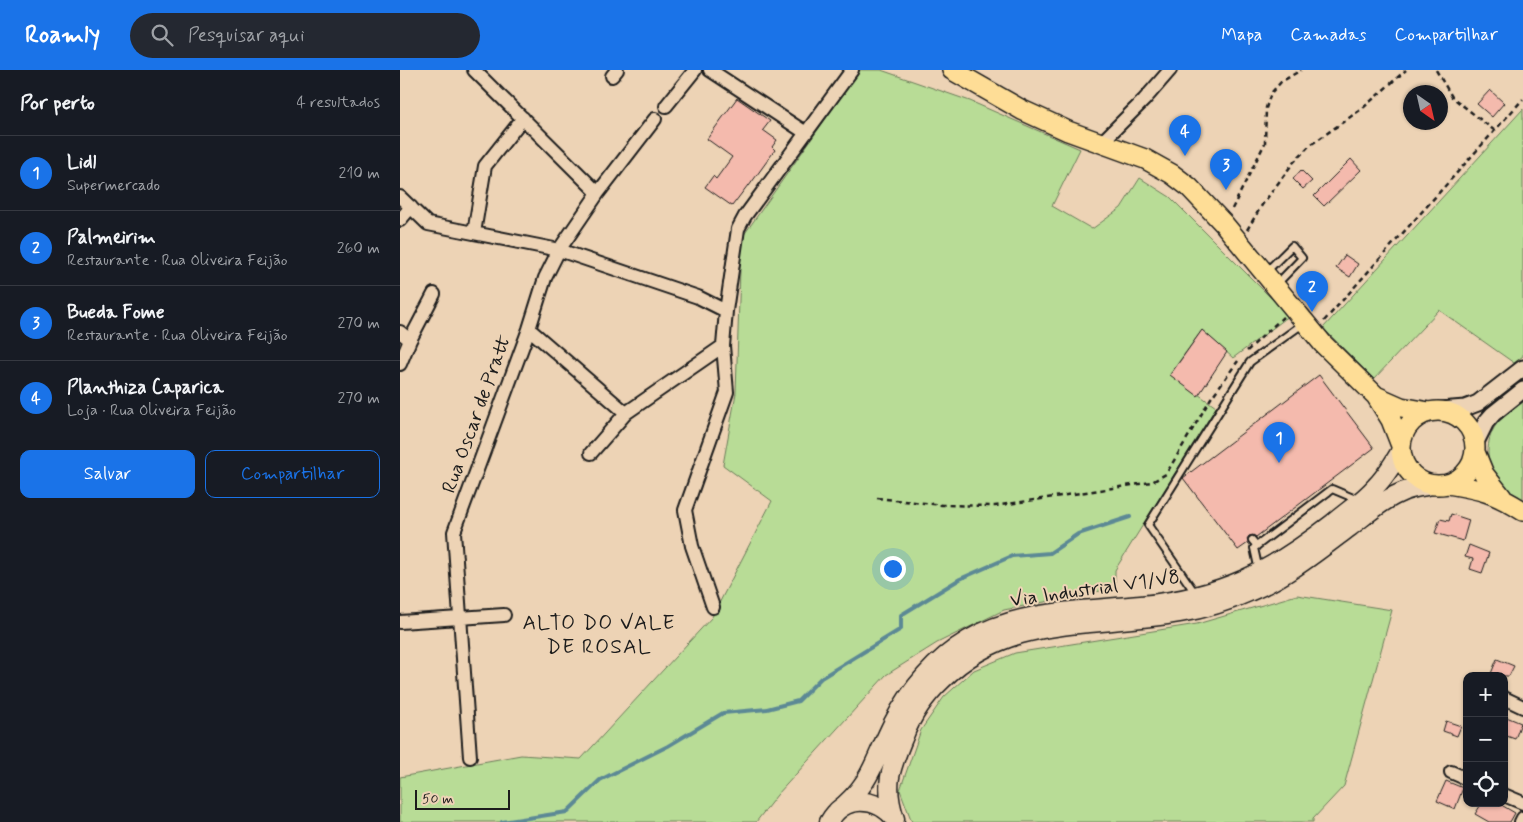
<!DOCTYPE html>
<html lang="pt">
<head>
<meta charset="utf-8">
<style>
	:root { --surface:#171b24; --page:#242831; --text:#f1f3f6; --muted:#9ea1a6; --line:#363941; --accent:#1a73e8 }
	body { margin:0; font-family:Mynerve,sans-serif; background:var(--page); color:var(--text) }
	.controls { position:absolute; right:15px; bottom:15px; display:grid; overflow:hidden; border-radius:10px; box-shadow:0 1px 4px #0004 }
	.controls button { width:45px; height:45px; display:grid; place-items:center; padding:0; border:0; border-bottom:1px solid var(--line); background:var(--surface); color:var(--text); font:25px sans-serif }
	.compass { position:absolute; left:1003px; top:15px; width:45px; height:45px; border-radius:50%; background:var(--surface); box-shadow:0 1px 4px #0004; rotate:146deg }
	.scale { position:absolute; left:15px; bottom:12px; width:95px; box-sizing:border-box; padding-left:5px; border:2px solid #1c1c1c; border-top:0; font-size:14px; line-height:18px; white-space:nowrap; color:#1c1c1c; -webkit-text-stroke:4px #edd3b5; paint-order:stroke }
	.you { position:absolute; left:492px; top:498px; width:18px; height:18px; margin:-12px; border:4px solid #fff; border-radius:50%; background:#1a73e8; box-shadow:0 0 0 8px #1a73e833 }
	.badge { display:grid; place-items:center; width:32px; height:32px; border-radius:50%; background:var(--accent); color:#fff; font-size:16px; font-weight:700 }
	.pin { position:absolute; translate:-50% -41px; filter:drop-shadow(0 1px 2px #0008) }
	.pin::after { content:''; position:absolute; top:26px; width:18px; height:15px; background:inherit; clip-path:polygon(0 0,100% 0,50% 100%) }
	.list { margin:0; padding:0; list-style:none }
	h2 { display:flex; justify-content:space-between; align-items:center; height:65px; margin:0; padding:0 20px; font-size:21px }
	h2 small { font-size:16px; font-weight:400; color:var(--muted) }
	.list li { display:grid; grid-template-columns:32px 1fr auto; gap:15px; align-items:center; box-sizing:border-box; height:75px; padding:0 20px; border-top:1px solid var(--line) }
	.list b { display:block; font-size:19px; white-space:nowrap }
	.list p { margin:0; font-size:16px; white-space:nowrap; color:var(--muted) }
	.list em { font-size:16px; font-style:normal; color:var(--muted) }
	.actions { display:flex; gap:10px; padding:15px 20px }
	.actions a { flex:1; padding:11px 0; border:1px solid var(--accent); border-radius:10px; text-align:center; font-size:18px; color:var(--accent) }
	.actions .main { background:var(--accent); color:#fff }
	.icon { flex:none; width:28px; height:28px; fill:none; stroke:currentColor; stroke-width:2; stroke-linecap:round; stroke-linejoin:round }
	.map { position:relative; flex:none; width:1123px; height:752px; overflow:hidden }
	header { display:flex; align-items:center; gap:30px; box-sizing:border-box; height:70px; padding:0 25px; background:var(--accent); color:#fff }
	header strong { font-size:24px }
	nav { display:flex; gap:28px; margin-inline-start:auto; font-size:18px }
	.search { width:350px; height:45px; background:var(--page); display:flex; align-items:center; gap:12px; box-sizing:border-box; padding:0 18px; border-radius:28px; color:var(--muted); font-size:19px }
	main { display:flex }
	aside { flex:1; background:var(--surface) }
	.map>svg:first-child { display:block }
	.green { fill:#b8dc96; stroke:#6a7c59 }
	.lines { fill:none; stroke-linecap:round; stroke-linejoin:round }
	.stream { stroke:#5b8995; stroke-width:4 }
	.building { fill:#f4baad; stroke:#1c1c1c }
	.service-casing { stroke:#1c1c1c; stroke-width:10 }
	.minor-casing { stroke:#1c1c1c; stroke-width:16 }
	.tertiary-casing { stroke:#1c1c1c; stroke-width:19 }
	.secondary-casing { stroke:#1c1c1c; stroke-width:21 }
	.primary-casing { stroke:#1c1c1c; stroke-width:22 }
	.path { stroke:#1c1c1c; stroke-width:2.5; stroke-dasharray:5 4; stroke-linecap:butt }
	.service { stroke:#edd3b5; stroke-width:6 }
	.minor { stroke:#edd3b5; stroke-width:12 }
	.tertiary { stroke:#edd3b5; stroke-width:15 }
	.secondary { stroke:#edd3b5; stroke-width:18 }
	.primary { stroke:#fedd96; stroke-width:19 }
	.labels { text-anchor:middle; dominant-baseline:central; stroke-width:4; stroke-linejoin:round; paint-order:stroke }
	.street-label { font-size:20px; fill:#1c1c1c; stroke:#edd3b5 }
	.neighbourhood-label { font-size:21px; letter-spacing:1px; fill:#1c1c1c; stroke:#edd3b5 }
</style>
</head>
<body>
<header>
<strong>Roamly</strong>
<div class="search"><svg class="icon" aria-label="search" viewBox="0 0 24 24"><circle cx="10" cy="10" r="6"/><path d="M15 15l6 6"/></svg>Pesquisar aqui</div>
<nav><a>Mapa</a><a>Camadas</a><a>Compartilhar</a></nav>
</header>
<main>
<aside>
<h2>Por perto<small>4 resultados</small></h2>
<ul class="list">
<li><span class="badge">1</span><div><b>Lidl</b><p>Supermercado</p></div><em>210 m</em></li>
<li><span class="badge">2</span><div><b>Palmeirim</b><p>Restaurante · Rua Oliveira Feijão</p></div><em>260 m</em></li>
<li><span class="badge">3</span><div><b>Bueda Fome</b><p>Restaurante · Rua Oliveira Feijão</p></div><em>270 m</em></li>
<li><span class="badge">4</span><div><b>Planthiza Caparica</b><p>Loja · Rua Oliveira Feijão</p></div><em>270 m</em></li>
</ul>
<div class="actions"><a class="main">Salvar</a><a>Compartilhar</a></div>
</aside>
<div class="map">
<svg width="1123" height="752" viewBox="0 0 1123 752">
	<rect width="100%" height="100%" fill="#edd3b5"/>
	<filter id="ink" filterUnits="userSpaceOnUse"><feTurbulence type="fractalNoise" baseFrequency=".02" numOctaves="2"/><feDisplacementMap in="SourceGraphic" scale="10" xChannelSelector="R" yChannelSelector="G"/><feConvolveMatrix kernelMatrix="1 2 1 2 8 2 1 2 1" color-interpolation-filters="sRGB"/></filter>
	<g filter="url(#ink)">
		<path class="green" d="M460,0H481L570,31L680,79L652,136L692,159L721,138L740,108L770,127L889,246L833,288L802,260L770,304L816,337L715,500V518L604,540L537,573L486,605L377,725L356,752H0V707L121,685L181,689L312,547L372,431L323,395L336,323L341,169Z
			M1123,39V286L1114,293L1039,240L974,309L923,258Z
			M1123,332V429C1114,423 1100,417 1095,408C1086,393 1085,370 1096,355C1103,346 1114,339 1123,332Z
			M897,525L992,540L944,716L913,749V752H512L500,720L521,660L544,627L574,600L615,583L797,554Z"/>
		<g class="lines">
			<path class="stream" d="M102,752L167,742L200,710L268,676L323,643L367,639L398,631L421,608L501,559V545L560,509L612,486L650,483L678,464L730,447"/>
		</g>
		<path class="building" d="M1090,20L1104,33L1092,47L1077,34Z
			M337,28L370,51L363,60L377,70L372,77L375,80L349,116L348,115L332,136L305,117L313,106L316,109L332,87L307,69Z
			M951,89L961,100L924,136L914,126Z
			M901,100L912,111L903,119L893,109Z
			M945,185L958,194L950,207L936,198Z
			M802,260L827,282L798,326L770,305Z
			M919,305L974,378L856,467L853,465L849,466L847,469L848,473L838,480L783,408Z
			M1051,444L1069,450L1063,471L1035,463L1040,449L1049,451Z
			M1069,475L1089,483L1082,503L1070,499L1073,489L1065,487Z
			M1097,589L1114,596L1109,606H1090Z
			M1104,646L1121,653L1115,669L1104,665Z
			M1046,651L1061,656L1057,666L1043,661Z
			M1046,711L1063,718L1055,739L1037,731Z
			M1082,733H1098L1115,743L1110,752H1089L1075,744Z"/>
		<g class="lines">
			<defs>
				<path id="service" d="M866,202L892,176L902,188L876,215
					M852,470L857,476
					M859,501L854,478L932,419L958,430
					M794,525L793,520L748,455L850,292L904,253"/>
				<path id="minor" d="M74,0L198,123
					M310,0L406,63
					M212,6L217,0
					M266,36L295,0
					M701,73L744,30L770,0
					M0,127L28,154L159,180L298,227L326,241
					M0,150L11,137
					M74,163L85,96L123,48
					M129,259L226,343
					M0,262L10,270
					M0,294L10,270L34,224
					M191,383L226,343L323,276
					M313,537L292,476L285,440L327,322L323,276L326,241L338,159L345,146L452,0
					M0,552L104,545
					M1104,628L1123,637
					M70,687L54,462L129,259L145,208L159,180L198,123L255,49
					M1051,702L1067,709
					M1104,725L1123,733
					M1121,752L1123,748"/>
				<path id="tertiary" d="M1040,340L1065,338L1078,333L1123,298
					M1075,374L1086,352L1093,344L1123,320"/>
				<path id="secondary" d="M437,741C472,714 474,690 493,653C510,619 536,589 568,570C620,539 683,541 741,535C822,527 870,502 933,453C947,441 964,430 976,416C986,406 993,394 1000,382
					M495,749C483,714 491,698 504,666C512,645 526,625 542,610C610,542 694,559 780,543C804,539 827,532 849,522C886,507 918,481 950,457C966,445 981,431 1000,423C1010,418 1022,417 1033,415
					M429,752C444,724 477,727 495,749"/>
				<path id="primary" d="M552,0L622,40L668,61L745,89L772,104L789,117L824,154L923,274L976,326L991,350L1000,373
					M976,326L1001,337L1029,342
					M1001 378a37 37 0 1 1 74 0a37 37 0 1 1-74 0Z
					M1075,382L1084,404L1102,427
					M1048,414C1080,419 1095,423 1123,441"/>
			</defs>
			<use href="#service" class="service-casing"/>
			<use href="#minor" class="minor-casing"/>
			<use href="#tertiary" class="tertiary-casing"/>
			<use href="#secondary" class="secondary-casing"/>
			<use href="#primary" class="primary-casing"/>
			<path class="path" d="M1036,0L1052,27L1095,61
				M832,139L865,73L866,38L871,23L881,12L901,0
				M847,160L862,135L893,93L909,76L963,38L1006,0
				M924,251L1123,29
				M847,281L883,247
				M477,428L542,435L595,436L752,412L766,404L811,328L838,291"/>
			<use href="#service" class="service"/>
			<use href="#minor" class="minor"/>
			<use href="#tertiary" class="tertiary"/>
			<use href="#secondary" class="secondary"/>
			<use href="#primary" class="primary"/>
		</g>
	</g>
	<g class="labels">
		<g class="street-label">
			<text transform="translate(77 344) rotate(-70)">Rua Oscar de Pratt</text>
			<text transform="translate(695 519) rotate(-8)">Via Industrial V1/V8</text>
		</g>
		<g class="neighbourhood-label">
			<text x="199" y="553">ALTO DO VALE<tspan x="199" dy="24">DE ROSAL</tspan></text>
		</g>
	</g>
</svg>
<div class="controls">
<button>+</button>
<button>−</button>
<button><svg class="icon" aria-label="locate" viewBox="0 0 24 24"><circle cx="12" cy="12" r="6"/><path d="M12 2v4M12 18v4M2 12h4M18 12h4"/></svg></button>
</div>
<svg class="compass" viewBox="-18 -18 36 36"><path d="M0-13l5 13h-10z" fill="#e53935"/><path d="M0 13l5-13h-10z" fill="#9ea1a6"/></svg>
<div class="scale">50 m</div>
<div class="you"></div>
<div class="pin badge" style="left:879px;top:393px">1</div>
<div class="pin badge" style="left:912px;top:242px">2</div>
<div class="pin badge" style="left:826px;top:120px">3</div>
<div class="pin badge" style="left:785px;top:86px">4</div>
</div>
</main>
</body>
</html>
